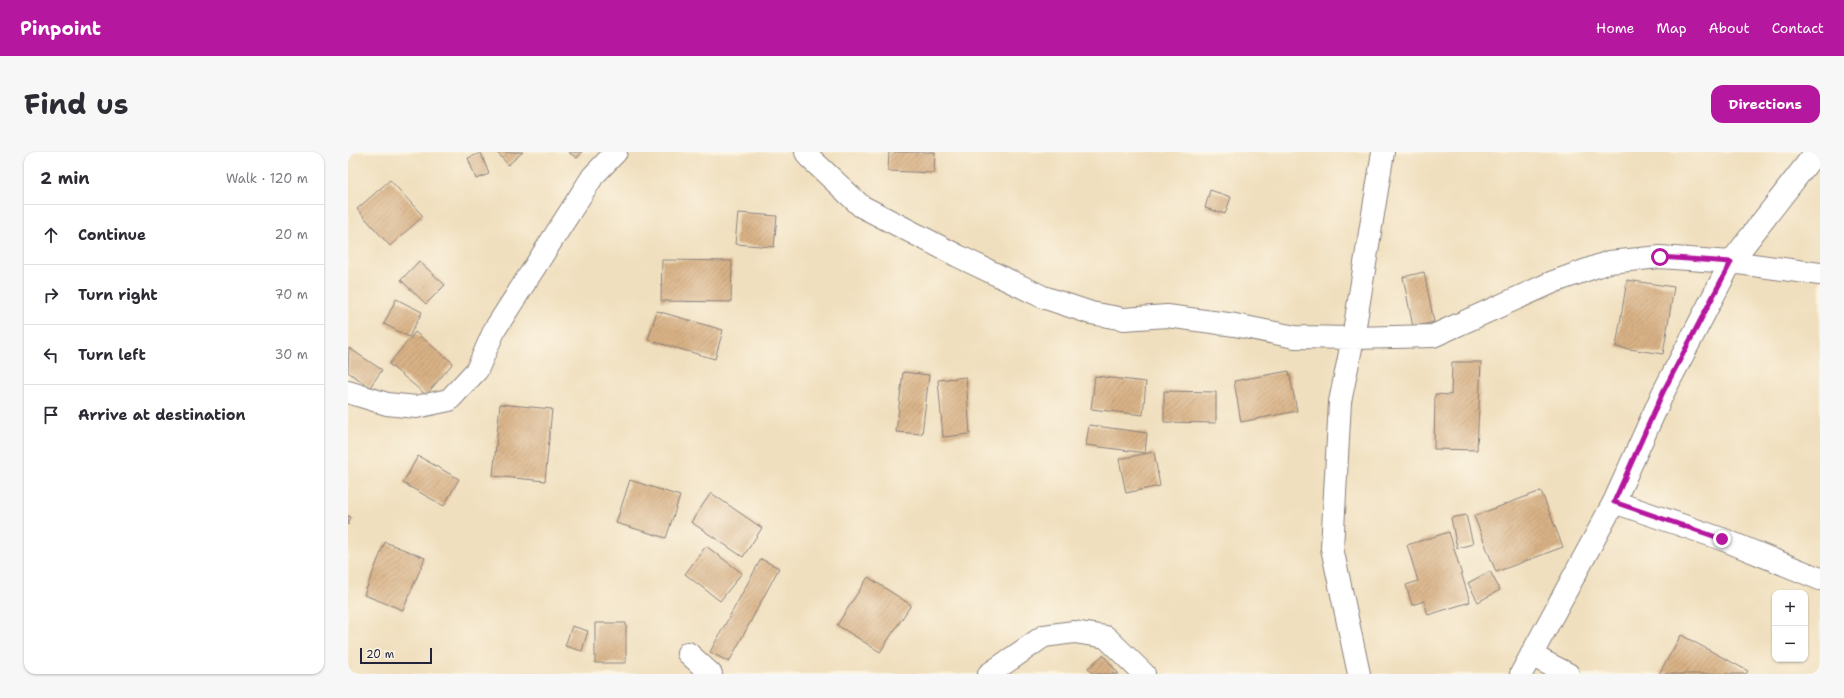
<!DOCTYPE html>
<html lang="en">
<head>
<meta charset="utf-8">
<style>
	:root { --surface:#fff; --page:#f7f7f7; --text:#2b2b33; --muted:#7c7c81; --line:#e1e1e2; --accent:#b5179e }
	body { margin:0; font-family:"Shantell Sans",sans-serif; background:var(--page); color:var(--text) }
	.controls { position:absolute; right:12px; bottom:12px; display:grid; overflow:hidden; border-radius:8px; box-shadow:0 1px 3px #0004 }
	.controls button { width:36px; height:36px; display:grid; place-items:center; padding:0; border:0; border-bottom:1px solid var(--line); background:var(--surface); color:var(--text); font:20px sans-serif }
	.scale { position:absolute; left:12px; bottom:10px; width:72px; box-sizing:border-box; padding-left:4px; border:2px solid #22223b; border-top:0; font-size:11px; line-height:14px; white-space:nowrap; color:#22223b; -webkit-text-stroke:3px #fcf5e5; paint-order:stroke }
	.stop { position:absolute; width:12px; height:12px; margin:-9px; border:3px solid #b5179e; border-radius:50%; background:#fff }
	.stop.end { background:#b5179e; border-color:#fff; box-shadow:0 1px 4px #0008 }
	.list { margin:0; padding:0; list-style:none }
	h2 { display:flex; justify-content:space-between; align-items:center; height:52px; margin:0; padding:0 16px; font-size:17px }
	h2 small { font-size:13px; font-weight:400; color:var(--muted) }
	.list li { display:grid; grid-template-columns:26px 1fr auto; gap:12px; align-items:center; box-sizing:border-box; height:60px; padding:0 16px; border-top:1px solid var(--line) }
	.list b { display:block; font-size:15px; white-space:nowrap }
	.list em { font-size:13px; font-style:normal; color:var(--muted) }
	.icon { flex:none; width:22px; height:22px; fill:none; stroke:currentColor; stroke-width:2; stroke-linecap:round; stroke-linejoin:round }
	.map { position:relative; flex:none; width:1472px; height:522px; overflow:hidden; border-radius:12px }
	header { display:flex; align-items:center; gap:24px; box-sizing:border-box; height:56px; padding:0 20px; background:var(--accent); color:#fff }
	header strong { font-size:19px }
	nav { display:flex; gap:22px; margin-inline-start:auto; font-size:14px }
	.intro { display:flex; align-items:center; justify-content:space-between; box-sizing:border-box; height:96px; padding:0 24px }
	h1 { margin:0; font-size:28px }
	.button { padding:10px 18px; border-radius:12px; background:var(--accent); color:#fff; font-size:14px; font-weight:700 }
	main { display:flex; gap:24px; padding:0 24px }
	aside { flex:1; background:var(--surface); border-radius:12px; box-shadow:0 1px 3px #0004 }
	.map>svg:first-child { display:block }
	.building { fill:url(#building-hatch) }
	.lines { fill:none; stroke-linecap:round; stroke-linejoin:round }
	.minor-casing { stroke:#89807c; stroke-width:24 }
	.minor { stroke:#fff; stroke-width:22 }
	.route { stroke:#b5179e; stroke-width:5 }
</style>
</head>
<body>
<header>
<strong>Pinpoint</strong>
<nav><a>Home</a><a>Map</a><a>About</a><a>Contact</a></nav>
</header>
<div class="intro"><h1>Find us</h1><a class="button">Directions</a></div>
<main>
<aside>
<h2>2 min<small>Walk · 120 m</small></h2>
<ul class="list">
<li><svg class="icon" aria-label="ahead" viewBox="0 0 24 24"><path d="M12 20V5M6 11l6-6 6 6"/></svg><div><b>Continue</b></div><em>20 m</em></li>
<li><svg class="icon" aria-label="right" viewBox="0 0 24 24"><path d="M7 20v-9h11M14 6l5 5-5 5"/></svg><div><b>Turn right</b></div><em>70 m</em></li>
<li><svg class="icon" aria-label="left" viewBox="0 0 24 24"><path d="M17 20v-9H6M10 6l-5 5 5 5"/></svg><div><b>Turn left</b></div><em>30 m</em></li>
<li><svg class="icon" aria-label="arrive" viewBox="0 0 24 24"><path d="M6 21V4h12l-3 4 3 4H6"/></svg><div><b>Arrive at destination</b></div></li>
</ul>
</aside>
<div class="map">
<svg width="1472" height="522" viewBox="0 0 1472 522">
	<defs>
		<pattern id="building-hatch" width="6" height="6" patternUnits="userSpaceOnUse"><rect width="6" height="6" fill="#d9b286"/><path d="M-1 1l2-2M0 6l6-6M5 7l2-2" fill="none" stroke="#b0906f"/></pattern>
	</defs>
	<rect width="100%" height="100%" fill="#fcf5e5"/>
	<filter id="ink" filterUnits="userSpaceOnUse"><feTurbulence type="fractalNoise" baseFrequency=".025" numOctaves="2"/><feDisplacementMap in="SourceGraphic" scale="8" xChannelSelector="R" yChannelSelector="G"/><feConvolveMatrix kernelMatrix="1 2 1 2 8 2 1 2 1" color-interpolation-filters="sRGB"/></filter>
	<filter id="wash" filterUnits="userSpaceOnUse"><feTurbulence type="fractalNoise" baseFrequency=".012" numOctaves="4" result="noise"/><feDisplacementMap in="SourceGraphic" scale="16" xChannelSelector="R" yChannelSelector="G"/><feGaussianBlur stdDeviation="0.9" result="paint"/><feColorMatrix in="noise" values="0 0 0 0 0 0 0 0 0 0 0 0 0 0 0 0 0 1.4 0 .05"/><feComposite in="paint" operator="in"/></filter>
	<g filter="url(#wash)">
		<rect width="100%" height="100%" fill="#f0dfbe"/>
		<g id="blocks">
			<path class="building" d="M149,0H175L160,13Z
				M220,0H234L229,6Z
				M541,0H587L586,21L540,19Z
				M133,1L141,22L128,27L120,6Z
				M42,28L75,64L42,94L9,57Z
				M862,38L883,45L877,62L857,56Z
				M390,61L429,64L426,95L387,92Z
				M314,108L384,109L383,150L313,149Z
				M71,109L97,133L78,152L53,128Z
				M1076,120L1086,170L1065,175L1055,125Z
				M1279,128L1326,135L1315,202L1268,195Z
				M48,147L74,160L61,185L36,172Z
				M309,159L375,178L367,207L300,188Z
				M67,180L105,211L78,243L41,212Z
				M1,196L34,218L22,235L0,220Z
				M1104,210H1133L1129,298L1086,297L1087,242L1103,243Z
				M941,219L949,259L893,270L886,229Z
				M555,220L581,223L574,282L548,280Z
				M747,224L798,230L795,263L743,257Z
				M618,225L622,282L595,285L590,228Z
				M816,239L868,240V271L816,270Z
				M152,252L204,257L197,329L145,324Z
				M741,273L799,281L797,301L738,293Z
				M806,300L812,334L778,341L771,307Z
				M70,304L111,327L96,354L55,331Z
				M282,328L332,344L318,386L268,371Z
				M1193,339L1215,395L1148,420L1126,364Z
				M363,341L414,376L395,405L343,370Z
				M1118,363L1125,392L1109,396L1103,366Z
				M0,364L3,365L0,373Z
				M1101,380L1122,450L1080,463L1076,449L1064,453L1058,433L1070,429L1059,393Z
				M37,390L77,406L55,458L16,443Z
				M358,394L394,421L372,449L337,422Z
				M413,407L431,416L381,510L362,500Z
				M1142,419L1152,438L1130,450L1120,431Z
				M520,425L563,453L532,500L489,473Z
				M247,471H278V511H247Z
				M224,474L240,479L234,499L217,494Z
				M1333,483L1400,519L1398,522H1311Z
				M755,503L771,522H745L740,516Z"/>
		</g>
	</g>
	<g filter="url(#ink)">
		<use href="#blocks" fill-opacity="0" stroke="#89807c" stroke-width="1"/>
		<g class="lines">
			<defs>
				<path id="minor" d="M458,0L461,5L513,54L610,104L695,145L743,161L776,167L819,164L887,173L947,185L1005,186L1085,184L1205,130L1261,110L1312,105L1383,110L1472,122
					M0,240L39,252L68,255L101,248L129,218L147,177L245,24L268,0
					M1266,350L1374,387L1472,427
					M340,501L363,522
					M1183,503L1220,522
					M641,522L696,484L726,480L758,485L796,522
					M1011,522L984,396L992,250L1005,186L1035,0
					M1173,522L1266,350L1315,241L1383,110L1468,0"/>
			</defs>
			<use href="#minor" class="minor-casing"/>
			<use href="#minor" class="minor"/>
		</g>
	</g>
	<g class="lines" filter="url(#ink)">
		<path class="route" d="M1312,105L1383,110L1315,240L1266,350L1374,387"/>
	</g>
</svg>
<div class="controls">
<button>+</button>
<button>−</button>
</div>
<div class="scale">20 m</div>
<div class="stop" style="left:1312px;top:105px"></div>
<div class="stop end" style="left:1374px;top:387px"></div>
</div>
</main>
</body>
</html>
